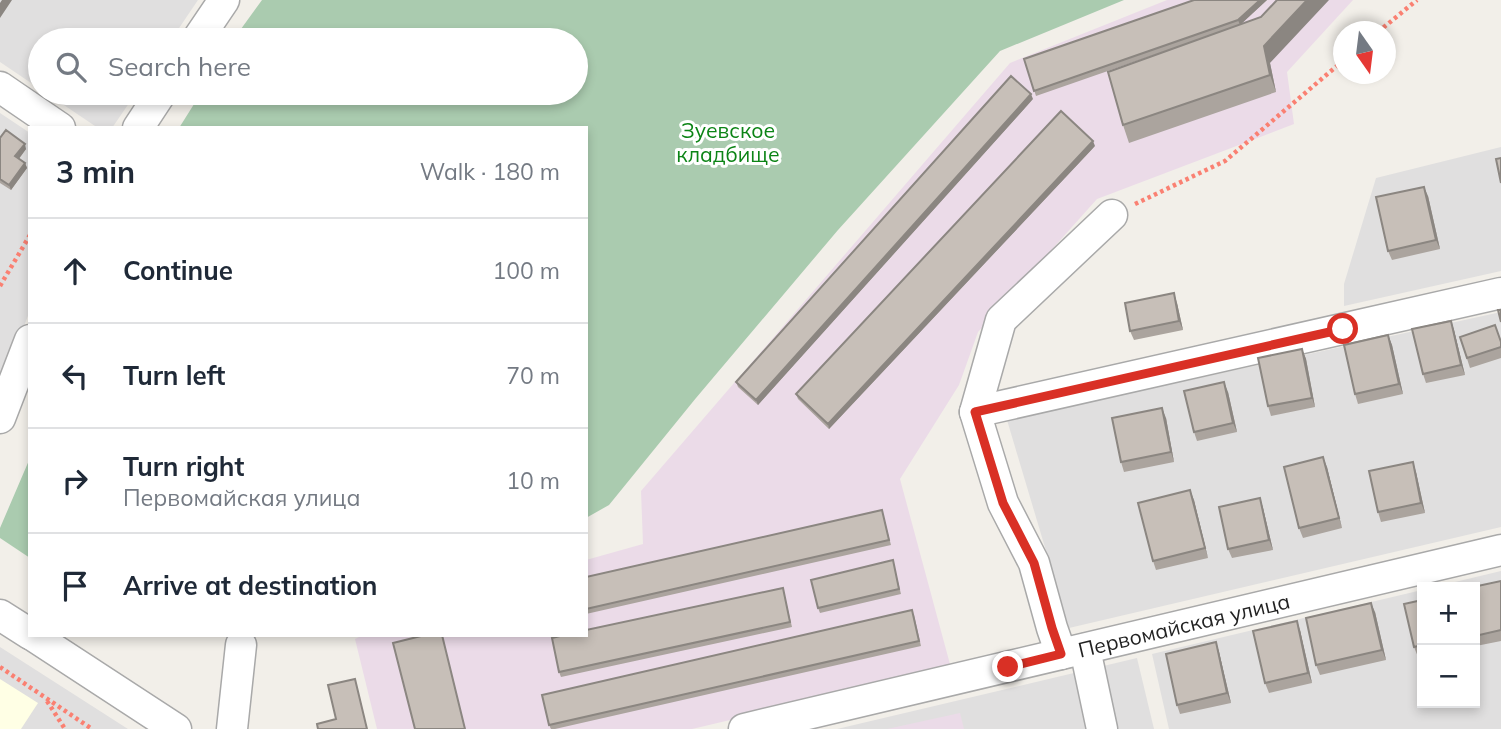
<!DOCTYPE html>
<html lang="en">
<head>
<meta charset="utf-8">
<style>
	:root { --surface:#fff; --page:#f6f6f7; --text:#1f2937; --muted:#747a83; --line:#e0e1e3 }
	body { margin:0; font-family:Mulish,sans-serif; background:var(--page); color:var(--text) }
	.controls { position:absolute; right:21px; bottom:21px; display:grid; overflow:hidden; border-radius:0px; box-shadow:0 4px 10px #0003 }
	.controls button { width:63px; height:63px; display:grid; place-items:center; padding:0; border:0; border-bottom:2px solid var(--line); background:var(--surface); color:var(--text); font:35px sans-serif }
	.compass { position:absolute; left:1333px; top:21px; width:63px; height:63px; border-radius:50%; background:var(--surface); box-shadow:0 4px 10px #0003; rotate:166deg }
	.stop { position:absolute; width:21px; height:21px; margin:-16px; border:5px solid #d93025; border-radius:50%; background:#fff }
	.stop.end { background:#d93025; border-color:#fff; box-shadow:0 2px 7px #0008 }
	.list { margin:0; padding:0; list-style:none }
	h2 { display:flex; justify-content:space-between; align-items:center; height:91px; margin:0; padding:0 28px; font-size:30px }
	h2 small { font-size:23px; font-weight:400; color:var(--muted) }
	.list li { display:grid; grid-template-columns:46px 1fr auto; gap:21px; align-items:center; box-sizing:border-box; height:105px; padding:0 28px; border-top:2px solid var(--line) }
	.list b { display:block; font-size:26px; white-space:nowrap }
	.list p { margin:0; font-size:23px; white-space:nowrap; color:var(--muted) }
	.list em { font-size:23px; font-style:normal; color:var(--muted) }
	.icon { flex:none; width:38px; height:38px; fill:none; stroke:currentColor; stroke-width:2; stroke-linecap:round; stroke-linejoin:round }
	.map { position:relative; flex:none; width:1501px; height:729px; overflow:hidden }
	.search { position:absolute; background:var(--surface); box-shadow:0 4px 10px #0003; left:28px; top:28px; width:560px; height:77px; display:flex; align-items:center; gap:18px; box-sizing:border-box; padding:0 24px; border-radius:38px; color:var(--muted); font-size:26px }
	.panel { position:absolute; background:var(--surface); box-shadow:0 4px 10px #0003; left:28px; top:126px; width:560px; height:511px; border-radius:0px }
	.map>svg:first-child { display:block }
	.residential { fill:#e0dfdf }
	.industrial { fill:#ebdbe8 }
	.education { fill:#ffffe5 }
	.cemetery { fill:#aacbaf }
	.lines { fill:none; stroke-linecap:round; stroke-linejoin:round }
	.minor-casing { stroke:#a9a9a9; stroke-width:33 }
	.path { stroke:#fa8072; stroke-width:4.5; stroke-dasharray:3.5 3.5; stroke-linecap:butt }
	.minor { stroke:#fff; stroke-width:30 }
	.wall { fill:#aba49e }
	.shaded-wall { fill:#8b8681 }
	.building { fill:#c7bfb8; stroke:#8b8681; stroke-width:2 }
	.route { stroke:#d93025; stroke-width:9 }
	.labels { text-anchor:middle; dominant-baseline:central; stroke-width:6; stroke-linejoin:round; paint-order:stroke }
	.park-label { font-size:21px; fill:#0c8416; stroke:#fff }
	.street-label { font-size:21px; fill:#222; stroke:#fff }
</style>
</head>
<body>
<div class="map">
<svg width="1501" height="729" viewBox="0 0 1501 729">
	<rect width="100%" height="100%" fill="#f2efe9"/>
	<path class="residential" d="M0,0H198L171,40H40V89L0,62Z
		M46,93H136L112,128H98Z
		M0,113L30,133V311L0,385Z
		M1501,147V271L1344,306V284L1376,178Z
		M1501,312V527L1069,628L1007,420Z
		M1501,571V729H1169L1152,654L1422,590V703H1475V587H1434Z
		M0,647L128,729H0Z
		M1137,658L1154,729H837Z"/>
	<path class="industrial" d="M1167,0H1353L1287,72L1294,124L1097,199L978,332L959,385L900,479L951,668L692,729H377L355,639L363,635H586V560L643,544L641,491L1010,63Z
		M960,713L964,729H887Z"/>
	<path class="education" d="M0,679L38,703L21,729H0Z"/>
	<path class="cemetery" d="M262,0H1124L1000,51L838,230L696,398L609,505L586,518V128H179L201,93H576V40H233Z
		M30,458V558L0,538V528Z"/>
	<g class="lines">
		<defs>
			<g id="minor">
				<path d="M197,40L224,0"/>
				<path d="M0,87L60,128"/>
				<path d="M138,128L161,93"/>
				<path d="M975,412L1501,293"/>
				<path d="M0,418L30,340"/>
				<path d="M0,615L30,634"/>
				<path d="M32,635L176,729"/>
				<path d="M1085,649L1102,729"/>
				<path d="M1061,654L1052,628L1034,563L1003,503L975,412L1001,320L1112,215"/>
				<path d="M232,729L241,645"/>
				<path id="s1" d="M744,729L1501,550"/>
			</g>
		</defs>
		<use href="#minor" class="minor-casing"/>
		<path class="path" d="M1378,32L1417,0
			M1135,204L1225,161L1344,60
			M0,286L30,235
			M0,667L92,729
			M47,701L65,729"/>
		<use href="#minor" class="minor"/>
	</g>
	<path class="wall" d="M1194,0H1267L1240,25L1036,96L1024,59Z
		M1270,63L1276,92L1129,143L1123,125Z
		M1033,99L758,405L738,387L736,382Z
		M0,138L26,149L19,159L25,163L27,168L11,190L0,183Z
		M1095,146L829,429L798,399L796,394Z
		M1428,196L1440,249L1392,260L1388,251Z
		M1177,303L1183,330L1134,340L1130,331Z
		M1451,321L1454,330L1465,375L1426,383L1423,374Z
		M1388,335L1392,345L1403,394L1358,404L1355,394Z
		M1460,337L1501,341V358L1470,368Z
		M1302,349L1306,359L1315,407L1271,416L1268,406Z
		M1228,392L1237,432L1197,441L1194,432Z
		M1166,418L1174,462L1124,472L1121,462Z
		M1327,467L1342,528L1303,538L1299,528Z
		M1416,472L1425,513L1381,522L1378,512Z
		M1260,498L1263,508L1273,550L1232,558L1228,549Z
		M1194,500L1208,558L1156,570L1153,561Z
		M882,510L891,545L586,614V577Z
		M894,565L901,594L820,613L818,608Z
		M1501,581V641L1476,646L1475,642V587Z
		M783,588L792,627L561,677L559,672Z
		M1422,600V656L1418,657L1414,647Z
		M1375,612L1386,660L1320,675L1316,665Z
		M914,615L921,646L555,729H551L549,725Z
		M1300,630L1312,683L1269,693L1265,683Z
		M1216,642L1219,652L1231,703L1180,714L1177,705Z"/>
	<path class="shaded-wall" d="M2,0H12L0,18V3Z
		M1260,0H1267L1240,25L1238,20Z
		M1307,0H1329L1270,63L1276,92L1270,75L1264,46Z
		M1031,94L1033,99L758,405L756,400Z
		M1093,141L1095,146L829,429L828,424Z
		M25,144L26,149L17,161L15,156Z
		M25,163L27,168L11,190L9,185Z
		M1424,187L1428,196L1440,249L1436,240Z
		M1174,293L1177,303L1183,330L1179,321Z
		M1451,321L1454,330L1465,375L1461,365Z
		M1388,335L1392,345L1403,394L1399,384Z
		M1302,349L1306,359L1315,407L1312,398Z
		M1224,382L1228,392L1237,432L1233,423Z
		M1162,408L1166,418L1174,462L1171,452Z
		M1323,457L1327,467L1342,528L1339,518Z
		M1413,462L1416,472L1425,513L1421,503Z
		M1190,490L1194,500L1208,558L1205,548Z
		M1260,498L1263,508L1273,550L1269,540Z
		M1371,603L1375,612L1386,660L1382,650Z
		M1297,621L1300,630L1312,683L1308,673Z
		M1216,642L1219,652L1231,703L1227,693Z"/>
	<path class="building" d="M1194,0H1260L1238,20L1034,91L1024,59Z
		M1277,0H1307L1264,46L1270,75L1123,125L1108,72L1261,17Z
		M68,32L80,40H63Z
		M1011,76L1031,94L756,400L736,382Z
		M1061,111L1093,141L828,424L796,394Z
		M6,130L25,144L15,156L25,163L9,185L0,179V138Z
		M1501,158V183L1496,159Z
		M1424,187L1436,240L1388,251L1376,197Z
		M1174,293L1179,321L1130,331L1125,303Z
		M1498,310H1501V322Z
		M1451,321L1461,365L1423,374L1412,329Z
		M1495,325L1501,342V347L1467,358L1460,337Z
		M1388,335L1399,384L1355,394L1344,345Z
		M1302,349L1312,398L1268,406L1258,358Z
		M1224,382L1233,423L1194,432L1184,391Z
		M1162,408L1171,452L1121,462L1112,418Z
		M1323,457L1339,518L1299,528L1284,467Z
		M1413,462L1421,503L1378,512L1369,471Z
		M1190,490L1205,548L1153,561L1138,503Z
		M1260,498L1269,540L1228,549L1219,507Z
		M882,510L889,540L586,609V577Z
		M893,560L899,589L818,608L811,580Z
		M1501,581V630L1475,636V587H1473Z
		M783,588L790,622L559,672L552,638L564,635H586V630Z
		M1422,600V645L1414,647L1404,604Z
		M1371,603L1382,650L1316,665L1306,618Z
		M912,610L919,641L549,725L542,695Z
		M1297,621L1308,673L1265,683L1253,631Z
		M425,635H442L465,729H415L393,643Z
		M1216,642L1227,693L1177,705L1166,654Z
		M355,679L367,729H318L317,724L336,719L328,685Z"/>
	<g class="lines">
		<path class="route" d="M1008,667L1061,654L1052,628L1034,563L1003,503L975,412L1343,329"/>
	</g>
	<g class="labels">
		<g class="park-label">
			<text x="728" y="130">Зуевское<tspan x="728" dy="24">кладбище</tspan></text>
		</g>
		<g class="street-label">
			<text stroke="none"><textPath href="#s1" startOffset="452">Первомайская улица</textPath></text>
		</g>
	</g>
</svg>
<div class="controls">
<button>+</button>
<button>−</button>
</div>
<svg class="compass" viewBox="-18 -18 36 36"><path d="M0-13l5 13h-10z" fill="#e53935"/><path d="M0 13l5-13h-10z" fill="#747a83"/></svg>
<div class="stop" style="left:1343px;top:329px"></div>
<div class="stop end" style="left:1008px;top:667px"></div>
<div class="search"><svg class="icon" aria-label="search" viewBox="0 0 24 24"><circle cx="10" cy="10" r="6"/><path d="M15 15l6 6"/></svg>Search here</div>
<section class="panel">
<h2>3 min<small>Walk · 180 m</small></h2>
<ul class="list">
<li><svg class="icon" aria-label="ahead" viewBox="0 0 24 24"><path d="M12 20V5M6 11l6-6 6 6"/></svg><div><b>Continue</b></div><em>100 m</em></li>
<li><svg class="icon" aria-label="left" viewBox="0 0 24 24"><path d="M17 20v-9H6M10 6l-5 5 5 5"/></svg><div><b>Turn left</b></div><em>70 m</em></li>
<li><svg class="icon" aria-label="right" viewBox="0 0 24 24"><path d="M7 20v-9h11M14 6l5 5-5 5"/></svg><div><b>Turn right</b><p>Первомайская улица</p></div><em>10 m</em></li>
<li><svg class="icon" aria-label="arrive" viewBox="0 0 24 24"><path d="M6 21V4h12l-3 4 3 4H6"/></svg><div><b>Arrive at destination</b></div></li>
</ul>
</section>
</div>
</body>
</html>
